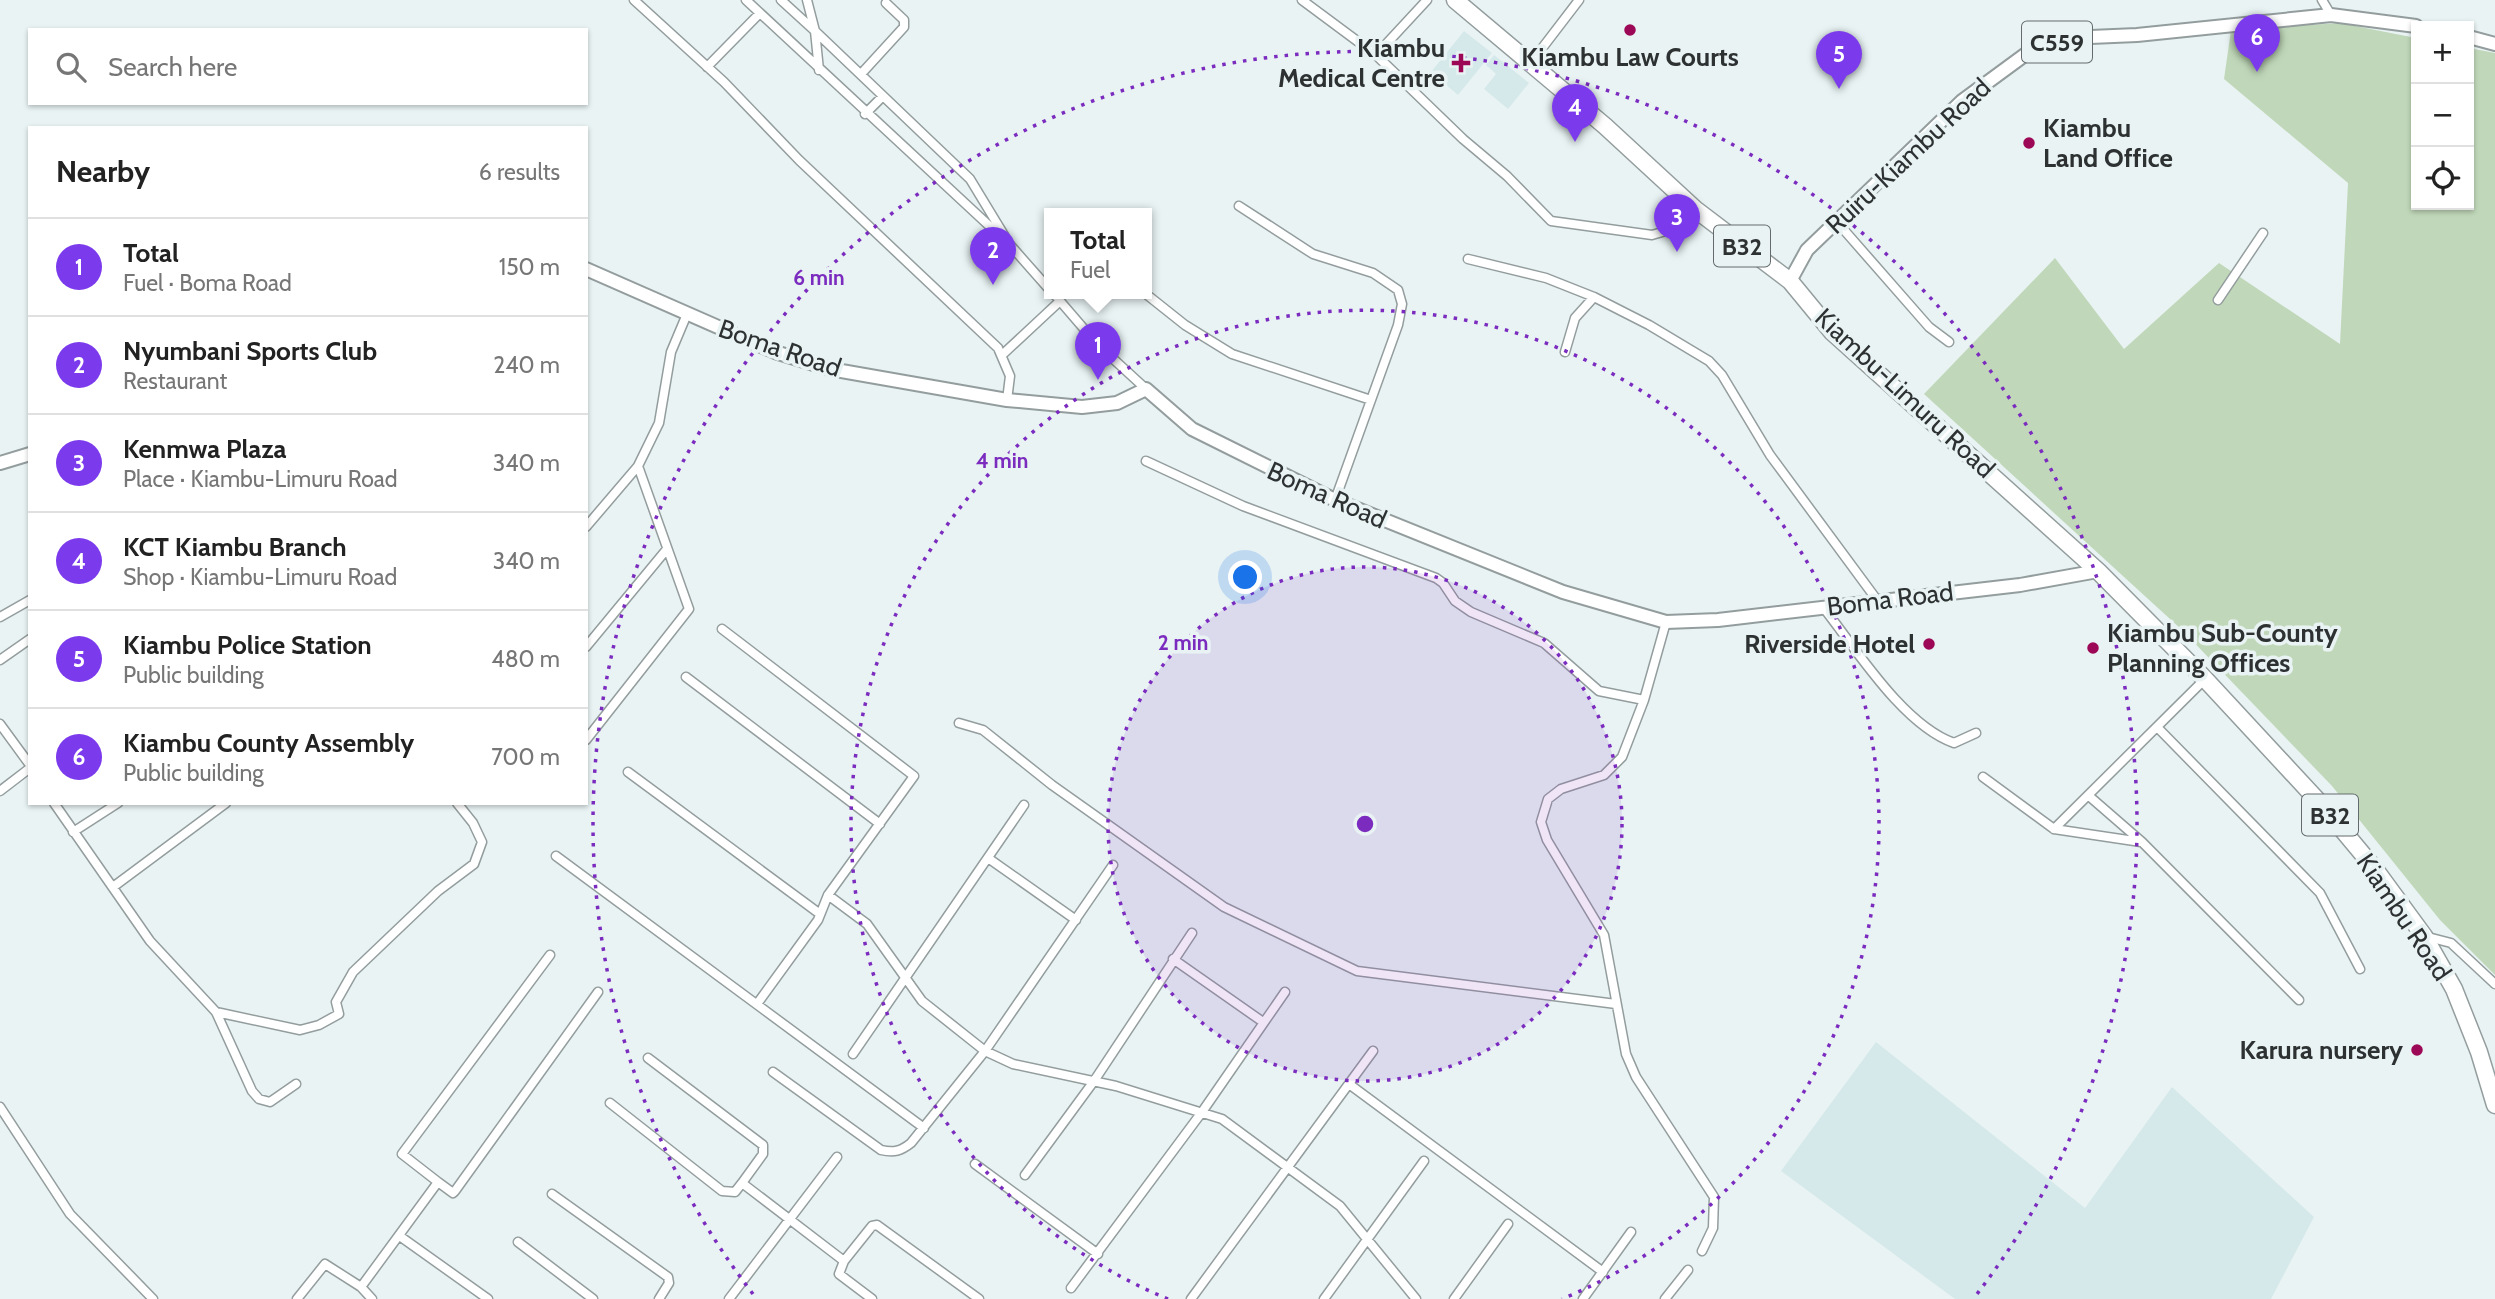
<!DOCTYPE html>
<html lang="en">
<head>
<meta charset="utf-8">
<style>
	:root { --surface:#fff; --page:#f2f2f2; --text:#222; --muted:#767676; --line:#e0e0e0; --accent:#7c3aed }
	body { margin:0; font-family:Cabin,sans-serif; background:var(--page); color:var(--text) }
	.controls { position:absolute; right:21px; top:21px; display:grid; overflow:hidden; border-radius:0px; box-shadow:0 2px 5px #0004 }
	.controls button { width:63px; height:63px; display:grid; place-items:center; padding:0; border:0; border-bottom:2px solid var(--line); background:var(--surface); color:var(--text); font:35px sans-serif }
	.you { position:absolute; left:1246px; top:578px; width:24px; height:24px; margin:-18px; border:5px solid #fff; border-radius:50%; background:#1a73e8; box-shadow:0 0 0 10px #1a73e833 }
	.badge { display:grid; place-items:center; width:46px; height:46px; border-radius:50%; background:var(--accent); color:#fff; font-size:23px; font-weight:700 }
	.pin { position:absolute; translate:-50% -58px; filter:drop-shadow(0 2px 4px #0008) }
	.pin::after { content:''; position:absolute; top:37px; width:24px; height:21px; background:inherit; clip-path:polygon(0 0,100% 0,50% 100%) }
	.popup { position:absolute; left:1044px; top:208px; width:108px; height:91px; box-sizing:border-box; display:grid; place-content:center; border-radius:0px; background:var(--surface); filter:drop-shadow(0 2px 5px #0005); font-size:23px; white-space:nowrap; color:var(--muted) }
	.popup b { font-size:26px; color:var(--text) }
	.popup::after { content:''; position:absolute; left:50%; top:100%; margin-left:-14px; border:14px solid transparent; border-top-color:var(--surface) }
	.list { margin:0; padding:0; list-style:none }
	h2 { display:flex; justify-content:space-between; align-items:center; height:91px; margin:0; padding:0 28px; font-size:30px }
	h2 small { font-size:23px; font-weight:400; color:var(--muted) }
	.list li { display:grid; grid-template-columns:46px 1fr auto; gap:21px; align-items:center; box-sizing:border-box; height:98px; padding:0 28px; border-top:2px solid var(--line) }
	.list b { display:block; font-size:26px; white-space:nowrap }
	.list p { margin:0; font-size:23px; white-space:nowrap; color:var(--muted) }
	.list em { font-size:23px; font-style:normal; color:var(--muted) }
	.icon { flex:none; width:38px; height:38px; fill:none; stroke:currentColor; stroke-width:2; stroke-linecap:round; stroke-linejoin:round }
	.map { position:relative; flex:none; width:2495px; height:1299px; overflow:hidden }
	.search { position:absolute; background:var(--surface); box-shadow:0 2px 5px #0004; left:28px; top:28px; width:560px; height:77px; display:flex; align-items:center; gap:18px; box-sizing:border-box; padding:0 24px; border-radius:0px; color:var(--muted); font-size:26px }
	.panel { position:absolute; background:var(--surface); box-shadow:0 2px 5px #0004; left:28px; top:126px; width:560px; height:679px; border-radius:0px }
	.map>svg:first-child { display:block }
	.built { fill:#d6e9ea }
	.green { fill:#c0d8b9 }
	.lines { fill:none; stroke-linecap:round; stroke-linejoin:round }
	.street-casing { stroke:#949d9d; stroke-width:11 }
	.secondary-casing { stroke:#949d9d; stroke-width:16 }
	.primary-casing { stroke:#949d9d; stroke-width:16 }
	.highway-casing { stroke:#949d9d; stroke-width:19 }
	.street { stroke:#fff; stroke-width:8 }
	.secondary { stroke:#fff; stroke-width:12 }
	.primary { stroke:#fff; stroke-width:12 }
	.highway { stroke:#fff; stroke-width:16 }
	.ring { fill:none; stroke:#7b2cbf; stroke-width:3.5; stroke-dasharray:3.5 7 }
	.poi-dot { fill:#9c0856; stroke:#e9f3f4; stroke-width:2.5 }
	.labels { text-anchor:middle; dominant-baseline:central; stroke-width:7; stroke-linejoin:round; paint-order:stroke }
	.shield { fill:#e9f3f4; stroke:#656b6c; stroke-width:2 }
	.shield-label { font-size:24px; font-weight:bold; fill:#2d3131 }
	.poi-label { font-size:26px; font-weight:bold; fill:#2d3131; stroke:#e9f3f4; text-anchor:end }
	.street-label { font-size:26px; fill:#2d3131; stroke:#e9f3f4 }
	.centre { fill:#7b2cbf; stroke:#e9f3f4; stroke-width:3.5 }
	.ring-label { font-size:21px; text-anchor:middle; font-weight:bold; fill:#7b2cbf; stroke:#e9f3f4; stroke-width:7; stroke-linejoin:round; paint-order:stroke }
</style>
</head>
<body>
<div class="map">
<svg width="2495" height="1299" viewBox="0 0 2495 1299">
	<rect width="100%" height="100%" fill="#e9f3f4"/>
	<path class="built" d="M1464,31L1492,53L1458,95L1431,72Z
		M1494,55L1529,83L1508,109L1484,89L1496,74L1486,65Z
		M1876,1042L2085,1208L2172,1087L2314,1217L2271,1299H1955L1781,1171Z"/>
	<path class="green" d="M2340,23L2416,38V205H2469V48L2495,53V975L2440,920L2332,786L2182,630L1924,394L2055,258L2124,349L2219,263L2340,344L2348,183L2224,79L2231,30Z"/>
	<g class="lines">
		<defs>
			<path id="street" d="M634,0L724,82L799,160L998,348L1010,376L1007,400
				M746,0L1011,246L1049,289
				M781,0L815,31L819,70
				M807,0L815,31L970,179L1004,235
				M1302,0L1376,55L1463,139L1507,176L1551,221L1652,235L1669,230L1695,209
				M2322,0L2331,15
				M1376,55L1427,0
				M1530,64L1579,0
				M707,67L760,13
				M861,74L904,27V20L886,3
				M865,114L883,96
				M1239,206L1313,254L1373,273L1398,290L1402,304L1398,325L1335,500
				M1837,222L1929,327L1949,342
				M1468,259L1546,278L1594,297L1649,325L1709,361L1722,375L1770,455L1877,600
				M1054,294L1097,344L1146,389
				M1146,294L1185,325L1232,354L1371,400
				M2218,300L2263,233
				M1565,352L1575,318L1594,297
				M1002,355L1060,301
				M1146,461L1243,506L1436,578L1443,583L1455,601L1471,612L1544,643L1599,691L1644,700
				M586,527L638,466
				M1823,607C1856,649 1903,725 1954,743L1976,733
				M0,617L30,600
				M1666,622L1644,700L1622,757L1604,775L1561,789L1548,799L1541,822L1547,840L1604,935L1626,1054L1636,1077L1714,1197L1713,1228L1702,1251
				M722,629L914,776L828,895L818,920L757,1004
				M586,647L667,549
				M0,660L30,639
				M686,677L880,824
				M959,723L983,730L1052,785L1224,907L1357,971L1616,1004
				M0,724L30,765
				M2157,727L2320,893L2360,969
				M586,740L689,609L638,466L659,423L671,352L687,314
				M628,772L820,914
				M1983,777L2054,829L2205,679
				M0,791L30,768
				M2089,796L2142,842L2299,1000
				M54,803L150,941L216,1012L252,1091L259,1099L270,1102L296,1084
				M2054,829L2141,842
				M73,832L118,803
				M556,856L924,1128
				M988,858L1076,920
				M113,887L226,803
				M828,895L867,924L922,1001L985,1051L1013,1064L1116,1086L1222,1119L1340,1206L1416,1299
				M2424,936L2451,943L2495,984
				M1173,959L1263,1022
				M216,1012L300,1030L319,1025L339,1014L336,1002L353,972L438,891L474,864L482,842L473,823L457,803
				M853,1054L1024,805
				M648,1058L763,1145V1154L742,1183L844,1261L872,1226L877,1225L979,1299
				M773,1072L881,1150C894,1153 901,1151 911,1143L985,1051L1113,865
				M1349,1084L1603,1272
				M610,1103L722,1191L735,1192L742,1183
				M0,1107L70,1214L153,1299
				M975,1164L1098,1254
				M1025,1175L1094,1081L1192,933
				M438,1182L453,1193L455,1191L598,992
				M552,1194L668,1277L669,1283L659,1299
				M401,1237L488,1299
				M518,1242L593,1299
				M844,1261L839,1274L872,1299
				M361,1287L372,1299
				M1071,1288L1202,1112L1285,992
				M297,1299L325,1264L361,1287L438,1182L402,1154L550,955
				M729,1299L837,1157
				M1191,1299L1373,1051
				M1324,1299L1424,1161
				M1454,1299L1508,1224
				M1583,1299L1631,1232
				M1665,1299L1688,1270"/>
			<path id="secondary" d="M586,269L775,352L830,369L1007,400L1082,407L1117,403L1146,389L1192,429L1335,500L1563,592L1666,622L1718,620L2020,585L2098,571
				M0,463L30,454"/>
			<path id="primary" d="M2469,37L2495,44
				M1790,281L1807,250L1962,101L2026,54L2067,38L2137,35L2331,15L2416,26"/>
			<path id="highway" d="M1455,0L1605,126L1695,209L1790,281L1832,332L2098,571L2205,679L2320,803L2375,869L2424,936L2454,989L2479,1052L2495,1105"/>
		</defs>
		<use href="#street" class="street-casing"/>
		<use href="#secondary" class="secondary-casing"/>
		<use href="#primary" class="primary-casing"/>
		<use href="#highway" class="highway-casing"/>
		<use href="#street" class="street"/>
		<use href="#secondary" class="secondary"/>
		<use href="#primary" class="primary"/>
		<use href="#highway" class="highway"/>
	</g>
	<circle cx="1365" cy="824" r="257" fill="#7b2cbf" fill-opacity=".12"/>
	<g class="ring">
		<circle cx="1365" cy="824" r="257"/>
		<path d="M1168 1299A514 514 0 1 1 1562 1299"/>
		<path d="M753 1294A772 772 0 1 1 1977 1294"/>
	</g>
	<g class="poi-dot">
		<circle cx="1630" cy="30" r="7"/>
		<path d="M1457.5 52.5h7v7h7v7h-7v7h-7v-7h-7v-7h7z"/>
		<circle cx="2029" cy="143" r="7"/>
		<circle cx="1929" cy="644" r="7"/>
		<circle cx="2093" cy="648" r="7"/>
		<circle cx="2417" cy="1050" r="7"/>
	</g>
	<g class="labels">
		<g class="shield">
			<rect x="2022" y="21.5" width="70" height="41" rx="5"/>
			<rect x="1714" y="225.5" width="56" height="41" rx="5"/>
			<rect x="2302" y="794.5" width="56" height="41" rx="5"/>
		</g>
		<g class="shield-label">
			<text x="2057" y="42">C559</text>
			<text x="1742" y="246">B32</text>
			<text x="2330" y="815">B32</text>
		</g>
		<g class="poi-label">
			<text x="1445" y="48">Kiambu<tspan x="1445" dy="30">Medical Centre</tspan></text>
			<text x="1630" y="57" text-anchor="middle">Kiambu Law Courts</text>
			<text x="2043" y="128" text-anchor="start">Kiambu<tspan x="2043" dy="30">Land Office</tspan></text>
			<text x="2107" y="633" text-anchor="start">Kiambu Sub-County<tspan x="2107" dy="30">Planning Offices</tspan></text>
			<text x="1915" y="644">Riverside Hotel</text>
			<text x="2403" y="1050">Karura nursery</text>
		</g>
		<g class="street-label">
			<text transform="translate(1908 156) rotate(-43)">Ruiru-Kiambu Road</text>
			<text transform="translate(780 348) rotate(19)">Boma Road</text>
			<text transform="translate(1905 393) rotate(43)">Kiambu-Limuru Road</text>
			<text transform="translate(1327 495) rotate(24)">Boma Road</text>
			<text transform="translate(1890 599) rotate(-7)">Boma Road</text>
			<text transform="translate(2404 917) rotate(56)">Kiambu Road</text>
		</g>
	</g>
	<circle cx="1365" cy="824" r="10" class="centre"/>
	<g class="ring-label">
		<text x="819" y="285">6 min</text>
		<text x="1002" y="468">4 min</text>
		<text x="1183" y="650">2 min</text>
	</g>
</svg>
<div class="controls">
<button>+</button>
<button>−</button>
<button><svg class="icon" aria-label="locate" viewBox="0 0 24 24"><circle cx="12" cy="12" r="6"/><path d="M12 2v4M12 18v4M2 12h4M18 12h4"/></svg></button>
</div>
<div class="you"></div>
<div class="pin badge" style="left:1098px;top:380px">1</div>
<div class="popup"><b>Total</b>Fuel</div>
<div class="pin badge" style="left:993px;top:285px">2</div>
<div class="pin badge" style="left:1677px;top:252px">3</div>
<div class="pin badge" style="left:1575px;top:142px">4</div>
<div class="pin badge" style="left:1839px;top:89px">5</div>
<div class="pin badge" style="left:2257px;top:72px">6</div>
<div class="search"><svg class="icon" aria-label="search" viewBox="0 0 24 24"><circle cx="10" cy="10" r="6"/><path d="M15 15l6 6"/></svg>Search here</div>
<section class="panel">
<h2>Nearby<small>6 results</small></h2>
<ul class="list">
<li><span class="badge">1</span><div><b>Total</b><p>Fuel · Boma Road</p></div><em>150 m</em></li>
<li><span class="badge">2</span><div><b>Nyumbani Sports Club</b><p>Restaurant</p></div><em>240 m</em></li>
<li><span class="badge">3</span><div><b>Kenmwa Plaza</b><p>Place · Kiambu-Limuru Road</p></div><em>340 m</em></li>
<li><span class="badge">4</span><div><b>KCT Kiambu Branch</b><p>Shop · Kiambu-Limuru Road</p></div><em>340 m</em></li>
<li><span class="badge">5</span><div><b>Kiambu Police Station</b><p>Public building</p></div><em>480 m</em></li>
<li><span class="badge">6</span><div><b>Kiambu County Assembly</b><p>Public building</p></div><em>700 m</em></li>
</ul>
</section>
</div>
</body>
</html>
